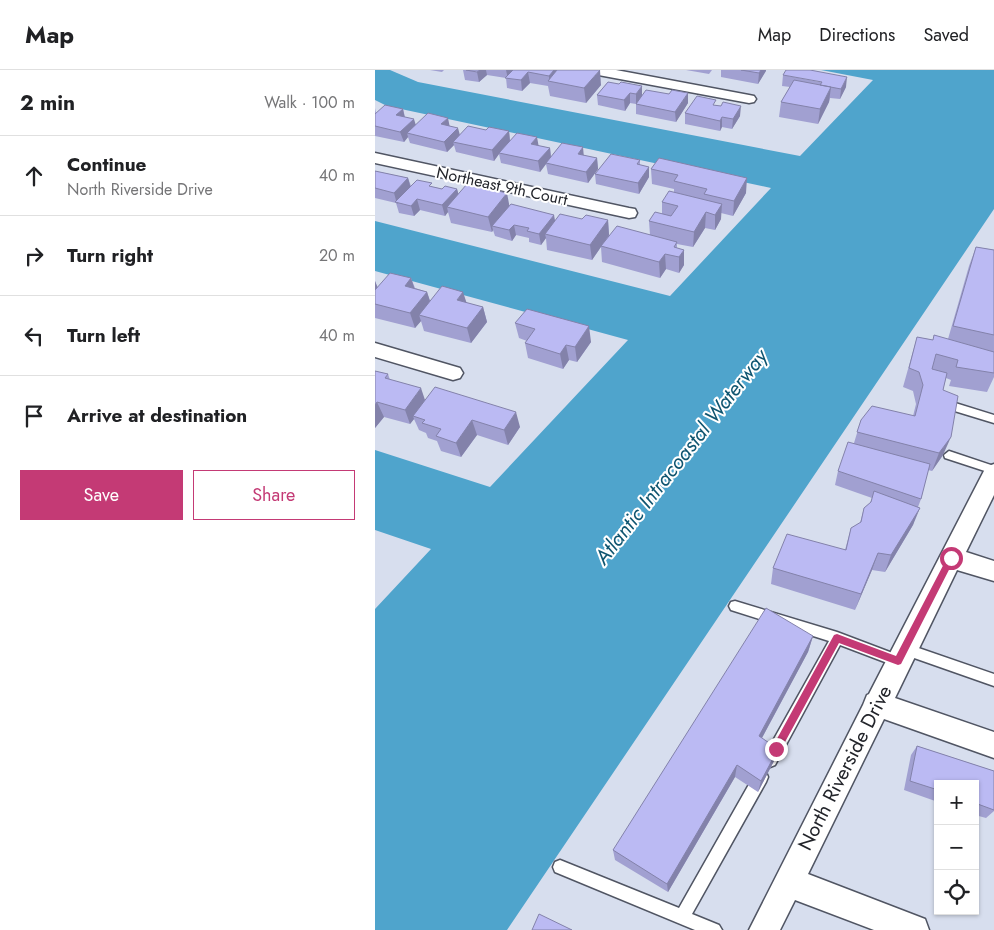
<!DOCTYPE html>
<html lang="en">
<head>
<meta charset="utf-8">
<style>
	:root { --surface:#fff; --page:#f6f6f6; --text:#202124; --muted:#757577; --line:#e0e0e0; --accent:#c43a75 }
	body { margin:0; font-family:Jost,sans-serif; background:var(--page); color:var(--text) }
	.controls { position:absolute; right:15px; bottom:15px; display:grid; overflow:hidden; border-radius:0px; box-shadow:0 1px 4px #0004 }
	.controls button { width:45px; height:45px; display:grid; place-items:center; padding:0; border:0; border-bottom:1px solid var(--line); background:var(--surface); color:var(--text); font:25px sans-serif }
	.stop { position:absolute; width:15px; height:15px; margin:-11px; border:4px solid #c43a75; border-radius:50%; background:#fff }
	.stop.end { background:#c43a75; border-color:#fff; box-shadow:0 1px 5px #0008 }
	.list { margin:0; padding:0; list-style:none }
	h2 { display:flex; justify-content:space-between; align-items:center; height:65px; margin:0; padding:0 20px; font-size:21px }
	h2 small { font-size:16px; font-weight:400; color:var(--muted) }
	.list li { display:grid; grid-template-columns:32px 1fr auto; gap:15px; align-items:center; box-sizing:border-box; height:80px; padding:0 20px; border-top:1px solid var(--line) }
	.list b { display:block; font-size:19px; white-space:nowrap }
	.list p { margin:0; font-size:16px; white-space:nowrap; color:var(--muted) }
	.list em { font-size:16px; font-style:normal; color:var(--muted) }
	.actions { display:flex; gap:10px; padding:15px 20px }
	.actions a { flex:1; padding:11px 0; border:1px solid var(--accent); border-radius:0px; text-align:center; font-size:18px; color:var(--accent) }
	.actions .main { background:var(--accent); color:#fff }
	.icon { flex:none; width:28px; height:28px; fill:none; stroke:currentColor; stroke-width:2; stroke-linecap:round; stroke-linejoin:round }
	.map { position:relative; flex:none; width:619px; height:860px; overflow:hidden }
	header { display:flex; align-items:center; gap:30px; box-sizing:border-box; height:70px; padding:0 25px; background:var(--surface); border-bottom:1px solid var(--line) }
	header strong { font-size:24px }
	nav { display:flex; gap:28px; margin-inline-start:auto; font-size:18px }
	main { display:flex }
	aside { flex:1; background:var(--surface) }
	.map>svg:first-child { display:block }
	.water { fill:#4fa4cc }
	.lines { fill:none; stroke-linecap:round; stroke-linejoin:round }
	.lane-casing { stroke:#505563; stroke-width:3 }
	.street-casing { stroke:#505563; stroke-width:3 }
	.lane { fill:#fff; fill-rule:evenodd }
	.street { fill:#fff; fill-rule:evenodd }
	.wall { fill:#a1a0d1 }
	.shaded-wall { fill:#8382aa }
	.building { fill:#bbbaf3; stroke:#8382aa }
	.route { fill:#c43a75 }
	.labels { text-anchor:middle; dominant-baseline:central; stroke-width:4; stroke-linejoin:round; paint-order:stroke }
	.far-street-label { font-size:16px; fill:#22242a; stroke:#fff }
	.street-label { font-size:20px; fill:#22242a; stroke:#fff }
	.water-label { font-size:21px; font-style:italic; fill:#0f5570; stroke:#fff }
</style>
</head>
<body>
<header>
<strong>Map</strong>
<nav><a>Map</a><a>Directions</a><a>Saved</a></nav>
</header>
<main>
<aside>
<h2>2 min<small>Walk · 100 m</small></h2>
<ul class="list">
<li><svg class="icon" aria-label="ahead" viewBox="0 0 24 24"><path d="M12 20V5M6 11l6-6 6 6"/></svg><div><b>Continue</b><p>North Riverside Drive</p></div><em>40 m</em></li>
<li><svg class="icon" aria-label="right" viewBox="0 0 24 24"><path d="M7 20v-9h11M14 6l5 5-5 5"/></svg><div><b>Turn right</b></div><em>20 m</em></li>
<li><svg class="icon" aria-label="left" viewBox="0 0 24 24"><path d="M17 20v-9H6M10 6l-5 5 5 5"/></svg><div><b>Turn left</b></div><em>40 m</em></li>
<li><svg class="icon" aria-label="arrive" viewBox="0 0 24 24"><path d="M6 21V4h12l-3 4 3 4H6"/></svg><div><b>Arrive at destination</b></div></li>
</ul>
<div class="actions"><a class="main">Save</a><a>Share</a></div>
</aside>
<div class="map">
<svg width="619" height="860" viewBox="0 0 619 860">
	<rect width="100%" height="100%" fill="#d7deee"/>
	<path class="water" d="M0,0H15L43,12L425,86L498,10L446,0H619V139L132,860H0V539L56,479L0,460V380L115,417L253,270L0,201V151L295,226L396,118L12,36L0,30Z"/>
	<g class="lines">
		<defs>
			<path id="lane" d="M577,332L619,345V353L573,339L572,336Z
				M574,381L619,396V404L570,388L569,385Z
				M360,531L462,562L528,587L529,591L528,595L523,597L465,575L400,695L395,697L390,695L388,690L390,685L454,571L356,540L354,536L356,532Z
				M529,573L619,604V616L525,583L523,579L525,575Z
				M386,700L391,702L393,707L391,712L317,844L344,855L347,860H320L180,802L178,797L180,792L185,790L304,838L381,702Z"/>
			<path id="street" d="M211,0H241L374,25L379,26L381,29L379,32L374,33L218,4Z
				M0,83L254,138L260,139L262,143L260,147L254,148L0,93Z
				M0,273L85,298L88,303L85,308L78,310L0,287Z
				M619,394V425L591,482L619,491V511L582,500L520,628L619,662V688L509,649L433,804L550,849L554,860H499L420,830L405,860H374L488,635L492,625L494,624L611,397Z"/>
		</defs>
		<use href="#lane" class="lane-casing"/>
		<use href="#street" class="street-casing"/>
		<use href="#lane" class="lane"/>
		<use href="#street" class="street"/>
	</g>
	<path class="wall" d="M55,0H69L67,2Z
		M88,0H182L226,15L211,33L175,26L173,16L155,13L147,21L132,18L131,8L112,5L104,12L90,10Z
		M311,0H337L334,4Z
		M346,0H391L383,14L346,7Z
		M408,5L471,17L465,29L455,28L454,32L443,54L404,47L406,32L415,17L407,16Z
		M233,12L267,26L313,33L301,52L261,44V34L255,33L250,41L223,35L222,25Z
		M341,35L365,46L357,59L347,57L345,61L310,54V43Z
		M0,38L1,43L28,39L30,47L41,55L75,56L85,65L111,60L134,61L135,70L175,78L176,87L209,86L222,88L223,99L213,113L173,104L171,94L165,102L126,93L124,84L119,91L81,82L79,75L72,82L35,73L33,67L29,72L0,66Z
		M284,88L371,123L358,146L346,143V149L340,160L330,158L318,177L302,174V178L309,195L304,203L291,199L285,208L227,192L226,177L217,190L172,180L171,168L166,175L154,172V168L141,165L137,171L120,166L118,160L117,162L76,153L73,142L70,146L45,140L39,146L24,143L21,133L0,128V101L33,108L36,116L59,117L67,119H82L83,124L135,136L180,151L207,149L233,150L234,165H275L274,151L287,144V132L299,122V119L277,114L276,99Z
		M265,90V95L274,97V107L264,124L221,114L220,104Z
		M601,177L619,180V307L612,322L574,316L576,310L571,308L568,320V385L557,401L553,400L546,429L543,437L538,455L510,502L497,500L480,540L396,514L398,498L470,480L476,458L485,453L489,438L495,433L497,428L460,415L463,401L479,373L486,350L538,346L541,334L538,321L528,317L542,267L558,270L573,269L594,196Z
		M36,208L40,218L52,222L55,231L91,233L108,237L112,252L96,273L49,261L46,251L40,258L0,248V211L2,217Z
		M140,253L216,272L202,292L194,290L188,299L153,288L150,273L152,271L144,268Z
		M0,301L13,304L15,310L50,330L145,357L133,375L102,365L86,387L66,381L62,371L53,368L51,363L44,360L39,349L35,354L9,347L0,358Z
		M438,566L433,582L387,668L399,691L383,722L360,707L293,822L240,790L238,780Z
		M542,676L619,701V741L611,748L600,745V714H563V732L529,720L536,685Z"/>
	<path class="shaded-wall" d="M105,0H111L112,5L104,12L102,2Z
		M131,0H141L133,9Z
		M179,0H182L174,11V6Z
		M225,0L226,15L211,33L209,18Z
		M386,0H391V1L383,14L384,3Z
		M153,2L155,13L147,21L146,10Z
		M472,7L471,17L465,29L466,19Z
		M267,16V26L261,34V24Z
		M456,17L454,32L443,54L445,39Z
		M255,23V33L250,41L249,30Z
		M313,23V33L301,52L300,42Z
		M366,36L365,46L357,59L358,49Z
		M28,39L30,49L21,45Z
		M347,47V57L345,61V51Z
		M73,48L75,58L66,54Z
		M39,49L42,59L32,63L33,67L29,72L25,62Z
		M83,58L86,69L78,72L79,75L72,82L69,72Z
		M134,61L135,72L124,83V84L119,91L117,80Z
		M162,67L164,78L156,74Z
		M208,77L209,88L203,84Z
		M175,78L176,88L171,93V94L165,102L163,91Z
		M222,88L223,99L213,113L211,102Z
		M274,97V107L264,124L263,113Z
		M33,108L36,119L22,134L19,123Z
		M372,108L371,123L358,146L359,131Z
		M82,119L85,129L72,137L73,142L70,146L67,135Z
		M132,123L135,139L117,156L118,160L117,162L113,147Z
		M42,129L45,140L39,146L36,136Z
		M347,134L346,149L340,160V145Z
		M331,142L330,158L318,177L319,162Z
		M179,145L181,156L170,164L171,168L166,175L164,164Z
		M233,150L234,165L217,190L215,175Z
		M139,155L141,165L137,171L134,160Z
		M309,180V195L304,203V187Z
		M290,184L291,199L285,208L284,192Z
		M36,208L41,223L30,216Z
		M0,211L5,223L0,229Z
		M52,222L57,237L44,245L46,251L40,258L35,243Z
		M88,222L93,237L82,230Z
		M108,237L112,252L96,273L92,258Z
		M214,256L216,272L202,292L200,277Z
		M191,275L194,290L188,299L185,284Z
		M46,318L51,333L38,346L39,349L35,354L30,340Z
		M2,332L9,347L0,358V335Z
		M141,342L145,357L133,375L129,360Z
		M97,350L102,365L86,387L81,373Z
		M576,367L568,385L557,401L564,383Z
		M545,438L538,455L510,502L516,485Z
		M503,483L497,500L480,540L486,524Z
		M438,566L433,582L381,679L384,666Z
		M403,679L399,691L383,722L386,711Z
		M362,695L360,707L293,822L292,814Z"/>
	<path class="building" d="M91,0H105L102,2Z
		M138,0H179L174,6L153,2L146,10L130,8Z
		M182,0H225L209,18L173,11Z
		M366,0H386L384,3Z
		M411,0H435L472,7L466,19L445,15L447,12L408,5Z
		M419,10L456,17L445,39L406,32Z
		M233,12L244,14L246,12L267,16L261,24L255,23L249,30L222,25Z
		M271,20L294,24L297,20L313,23L300,42L261,34Z
		M322,26L341,30L338,35L346,36L348,32L366,36L358,49L347,47L345,51L310,43Z
		M10,35L28,39L21,45L39,49L25,62L0,56V44Z
		M53,43L73,48L66,54L83,58L69,72L32,63Z
		M93,56L111,60L114,57L134,61L117,80L78,72Z
		M142,63L162,67L156,74L175,78L163,91L124,83Z
		M187,73L208,77L203,84L222,88L211,102L171,93Z
		M236,84L265,90L262,94L274,97L263,113L220,104Z
		M284,88L372,108L359,131L329,124L332,119L299,111L303,105L276,99Z
		M0,101L33,108L19,123L0,118Z
		M42,110L57,113L54,116L67,119L70,116L82,119L67,135L42,129L36,136L20,132Z
		M92,114L132,123L113,147L72,137Z
		M294,121L347,134L340,145L331,142L319,162L274,151L280,142L296,146L303,136L287,132Z
		M136,134L179,145L164,164L152,161L154,158L139,155L134,160L117,156Z
		M185,144L207,149L211,145L233,150L215,175L170,164Z
		M242,156L302,172L299,177L309,180L304,187L290,184L284,192L226,176Z
		M601,177L619,180V265L578,256Z
		M15,203L36,208L30,216L52,222L35,243L0,234V220Z
		M67,216L88,222L82,230L108,237L92,258L44,245Z
		M152,239L214,256L200,277L191,275L185,284L150,273L160,259L140,253Z
		M559,265L619,282V303L581,297L583,290L561,284L557,299L572,303L568,320L583,326L576,367L564,383L482,362L486,350L497,336L540,346L548,315L544,302L534,298L542,267L558,270Z
		M0,301L13,304L10,308L46,318L30,340L2,332L0,335Z
		M60,317L141,342L129,360L97,350L81,373L61,366L66,359L47,353L50,350L38,346Z
		M473,372L555,394L546,429L463,401Z
		M499,421L545,438L516,485L503,483L486,524L398,498L412,464L471,480L476,458L486,452L489,438L496,432Z
		M391,538L438,566L384,666L403,679L386,711L362,695L292,814L238,780Z
		M542,676L619,701V740L600,733V714H563V720L535,711Z
		M164,844L197,860H157Z"/>
	<path class="route" d="M576,484L580,488L526,594L523,595L464,573L404,683H398V676L459,565L462,564L521,586L573,486Z"/>
	<g class="labels">
		<g class="far-street-label">
			<text transform="translate(127 116) rotate(12)">Northeast 9th Court</text>
		</g>
		<g class="street-label">
			<text transform="translate(470 698) rotate(-63)">North Riverside Drive</text>
		</g>
		<g class="water-label">
			<text transform="translate(306 387) rotate(-52)">Atlantic Intracoastal Waterway</text>
		</g>
	</g>
</svg>
<div class="controls">
<button>+</button>
<button>−</button>
<button><svg class="icon" aria-label="locate" viewBox="0 0 24 24"><circle cx="12" cy="12" r="6"/><path d="M12 2v4M12 18v4M2 12h4M18 12h4"/></svg></button>
</div>
<div class="stop" style="left:576px;top:488px"></div>
<div class="stop end" style="left:401px;top:679px"></div>
</div>
</main>
</body>
</html>
